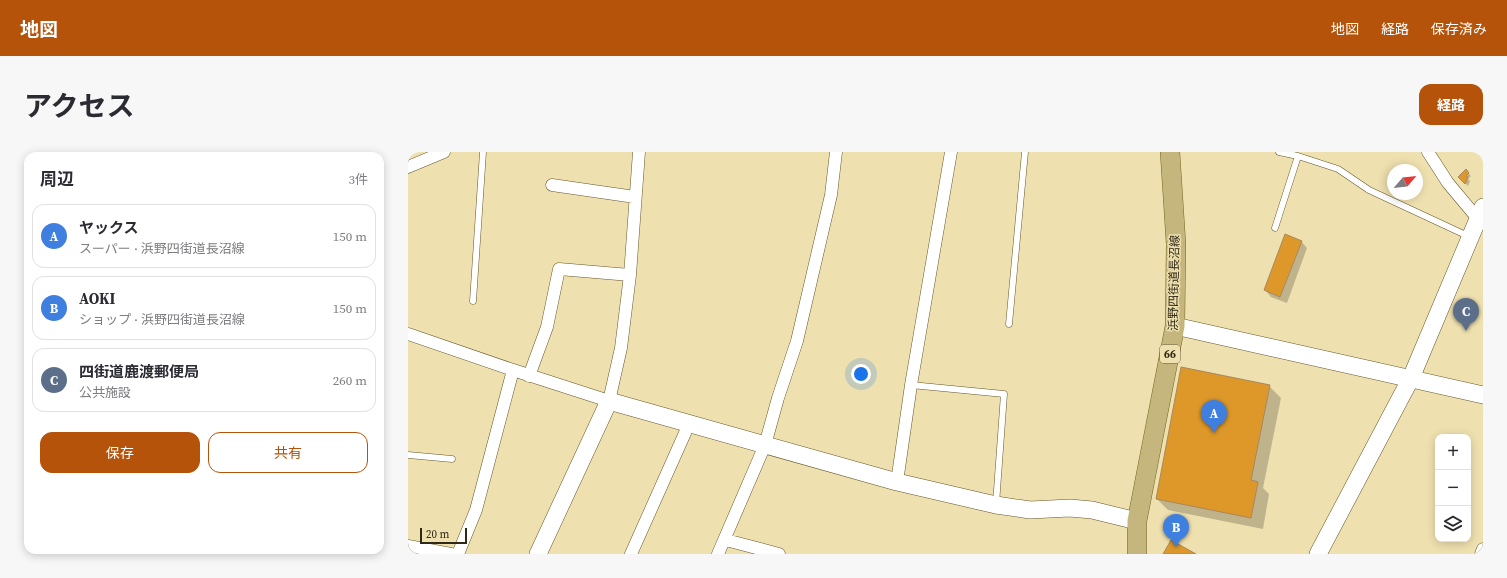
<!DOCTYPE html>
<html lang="ja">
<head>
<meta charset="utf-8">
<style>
	:root { --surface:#fff; --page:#f7f7f7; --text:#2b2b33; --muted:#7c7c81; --line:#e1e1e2; --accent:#b45309 }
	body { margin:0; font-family:"Source Serif 4","Noto Sans JP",serif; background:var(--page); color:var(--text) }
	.controls { position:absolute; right:12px; bottom:12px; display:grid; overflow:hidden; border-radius:8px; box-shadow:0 2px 10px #0003 }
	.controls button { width:36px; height:36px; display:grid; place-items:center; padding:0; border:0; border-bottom:1px solid var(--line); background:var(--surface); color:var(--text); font:20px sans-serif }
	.compass { position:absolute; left:979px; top:12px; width:36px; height:36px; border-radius:50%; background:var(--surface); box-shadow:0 2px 10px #0003; rotate:62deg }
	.scale { position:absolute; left:12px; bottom:10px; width:47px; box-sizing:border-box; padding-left:4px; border:2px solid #2f2916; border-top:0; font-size:11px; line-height:14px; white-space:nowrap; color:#2f2916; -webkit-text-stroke:3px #efe0af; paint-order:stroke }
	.you { position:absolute; left:453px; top:222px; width:14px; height:14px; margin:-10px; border:3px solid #fff; border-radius:50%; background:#1a73e8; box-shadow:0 0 0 6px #1a73e833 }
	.badge { display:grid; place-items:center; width:26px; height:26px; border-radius:50%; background:var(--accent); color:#fff; font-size:13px; font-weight:700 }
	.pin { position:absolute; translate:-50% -33px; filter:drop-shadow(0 1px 2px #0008) }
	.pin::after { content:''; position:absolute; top:21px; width:14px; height:12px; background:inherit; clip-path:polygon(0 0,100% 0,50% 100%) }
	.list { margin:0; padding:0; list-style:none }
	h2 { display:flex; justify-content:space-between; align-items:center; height:52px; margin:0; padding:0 16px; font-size:17px }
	h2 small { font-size:13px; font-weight:400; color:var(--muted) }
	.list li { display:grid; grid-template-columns:26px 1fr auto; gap:12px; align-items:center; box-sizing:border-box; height:64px; margin:0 8px 8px; padding:0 8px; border:1px solid var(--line); border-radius:12px }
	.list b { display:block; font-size:15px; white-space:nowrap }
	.list p { margin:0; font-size:13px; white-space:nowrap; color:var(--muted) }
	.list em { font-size:13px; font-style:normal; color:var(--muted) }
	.actions { display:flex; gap:8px; padding:12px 16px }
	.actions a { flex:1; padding:9px 0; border:1px solid var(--accent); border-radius:12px; text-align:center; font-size:14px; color:var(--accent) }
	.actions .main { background:var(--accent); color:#fff }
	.icon { flex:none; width:22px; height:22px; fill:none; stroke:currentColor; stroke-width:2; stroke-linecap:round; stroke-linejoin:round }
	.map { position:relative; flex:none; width:1075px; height:402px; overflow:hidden; border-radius:12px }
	header { display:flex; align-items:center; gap:24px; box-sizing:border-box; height:56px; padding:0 20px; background:var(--accent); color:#fff }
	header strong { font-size:19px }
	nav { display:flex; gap:22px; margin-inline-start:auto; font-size:14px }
	.intro { display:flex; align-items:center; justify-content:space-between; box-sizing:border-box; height:96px; padding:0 24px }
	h1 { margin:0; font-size:28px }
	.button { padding:10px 18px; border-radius:12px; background:var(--accent); color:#fff; font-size:14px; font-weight:700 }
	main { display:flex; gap:24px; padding:0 24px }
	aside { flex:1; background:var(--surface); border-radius:12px; box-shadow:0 2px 10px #0003 }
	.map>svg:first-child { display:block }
	.shadow { fill:#0003 }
	.building { fill:#dd9829; stroke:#a78861 }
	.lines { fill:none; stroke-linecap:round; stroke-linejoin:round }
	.lane-casing { stroke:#64572a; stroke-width:7 }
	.street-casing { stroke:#64572a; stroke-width:13 }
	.secondary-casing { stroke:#64572a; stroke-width:18 }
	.primary-casing { stroke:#776520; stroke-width:20 }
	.lane { stroke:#fff; stroke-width:6 }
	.street { stroke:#fff; stroke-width:12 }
	.secondary { stroke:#fff; stroke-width:17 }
	.primary { stroke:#c5b67d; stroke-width:19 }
	.labels { text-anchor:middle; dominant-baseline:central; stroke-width:3; stroke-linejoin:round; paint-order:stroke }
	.shield { fill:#efe0af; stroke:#696044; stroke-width:1 }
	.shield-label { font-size:11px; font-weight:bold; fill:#2f2916 }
	.street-label { font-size:12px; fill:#2f2916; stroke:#efe0af }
</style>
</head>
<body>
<header>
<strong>地図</strong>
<nav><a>地図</a><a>経路</a><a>保存済み</a></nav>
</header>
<div class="intro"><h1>アクセス</h1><a class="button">経路</a></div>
<main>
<aside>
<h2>周辺<small>3件</small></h2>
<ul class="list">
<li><span class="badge" style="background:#3f7fe0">A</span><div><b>ヤックス</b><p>スーパー · 浜野四街道長沼線</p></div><em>150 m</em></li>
<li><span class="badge" style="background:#3f7fe0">B</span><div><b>AOKI</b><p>ショップ · 浜野四街道長沼線</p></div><em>150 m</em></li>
<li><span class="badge" style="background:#5c6f8a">C</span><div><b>四街道鹿渡郵便局</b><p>公共施設</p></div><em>260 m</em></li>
</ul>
<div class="actions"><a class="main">保存</a><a>共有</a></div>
</aside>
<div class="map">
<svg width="1075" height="402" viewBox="0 0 1075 402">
	<rect width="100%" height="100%" fill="#efe0af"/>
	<path class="shadow" d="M1058,19L1063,24L1060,27L1062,29L1060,34L1051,25Z
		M893,89L899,96L879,151L863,145L857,138Z
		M861,234L873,246L855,336L861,342L855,377L760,358L749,347Z"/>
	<path class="building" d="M1058,17L1061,21L1058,24L1060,25L1057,32L1050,25Z
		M877,82L894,89L872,145L856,138Z
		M773,215L862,233L843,328L850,330L843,366L748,347Z
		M763,388L788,402H755Z"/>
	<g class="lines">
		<defs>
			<path id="lane" d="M871,0L890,4L930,17L961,38L1062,85
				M867,76L890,4
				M65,149L75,0
				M601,172L617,0
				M503,233L596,242L588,352
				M0,303L44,307"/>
			<path id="street" d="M1020,0L1040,31L1071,68L1075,70
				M0,15L36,0
				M144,33L227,45
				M0,182L105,218L201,249L213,196L222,123L231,0
				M121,224L139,175L151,117L222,123
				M489,330L503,233L543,0
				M318,388L371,402
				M0,394L43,402
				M50,402L68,358L105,218
				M223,402L281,272
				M310,402L357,293L370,246L389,189L423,43L428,0
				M1073,402L1075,397"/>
			<path id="secondary" d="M767,174L1075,243
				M130,402L201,249L489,330L588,353L622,358L662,356L684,358L729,369
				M910,402L1003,226L1075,55"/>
			<path id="primary" d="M729,402V369L767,174L768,92L762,0"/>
		</defs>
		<use href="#lane" class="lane-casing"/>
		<use href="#street" class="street-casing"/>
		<use href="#secondary" class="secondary-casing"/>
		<use href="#primary" class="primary-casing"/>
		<use href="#lane" class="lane"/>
		<use href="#street" class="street"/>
		<use href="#secondary" class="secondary"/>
		<use href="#primary" class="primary"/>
	</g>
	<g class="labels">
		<rect class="shield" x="752" y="193" width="20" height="18" rx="3"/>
		<g class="shield-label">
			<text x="762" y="202">66</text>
		</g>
		<g class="street-label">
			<text transform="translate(766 131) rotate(-89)">浜野四街道長沼線</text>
		</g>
	</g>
</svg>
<div class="controls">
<button>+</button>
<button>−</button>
<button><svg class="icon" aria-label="layers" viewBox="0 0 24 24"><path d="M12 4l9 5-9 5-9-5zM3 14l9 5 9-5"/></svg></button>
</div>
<svg class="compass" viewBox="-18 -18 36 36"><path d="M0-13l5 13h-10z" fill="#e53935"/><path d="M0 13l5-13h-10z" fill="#7c7c81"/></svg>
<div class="scale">20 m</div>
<div class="you"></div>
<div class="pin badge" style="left:806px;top:281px;background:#3f7fe0">A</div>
<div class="pin badge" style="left:768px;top:395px;background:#3f7fe0">B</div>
<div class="pin badge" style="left:1058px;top:179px;background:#5c6f8a">C</div>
</div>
</main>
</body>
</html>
